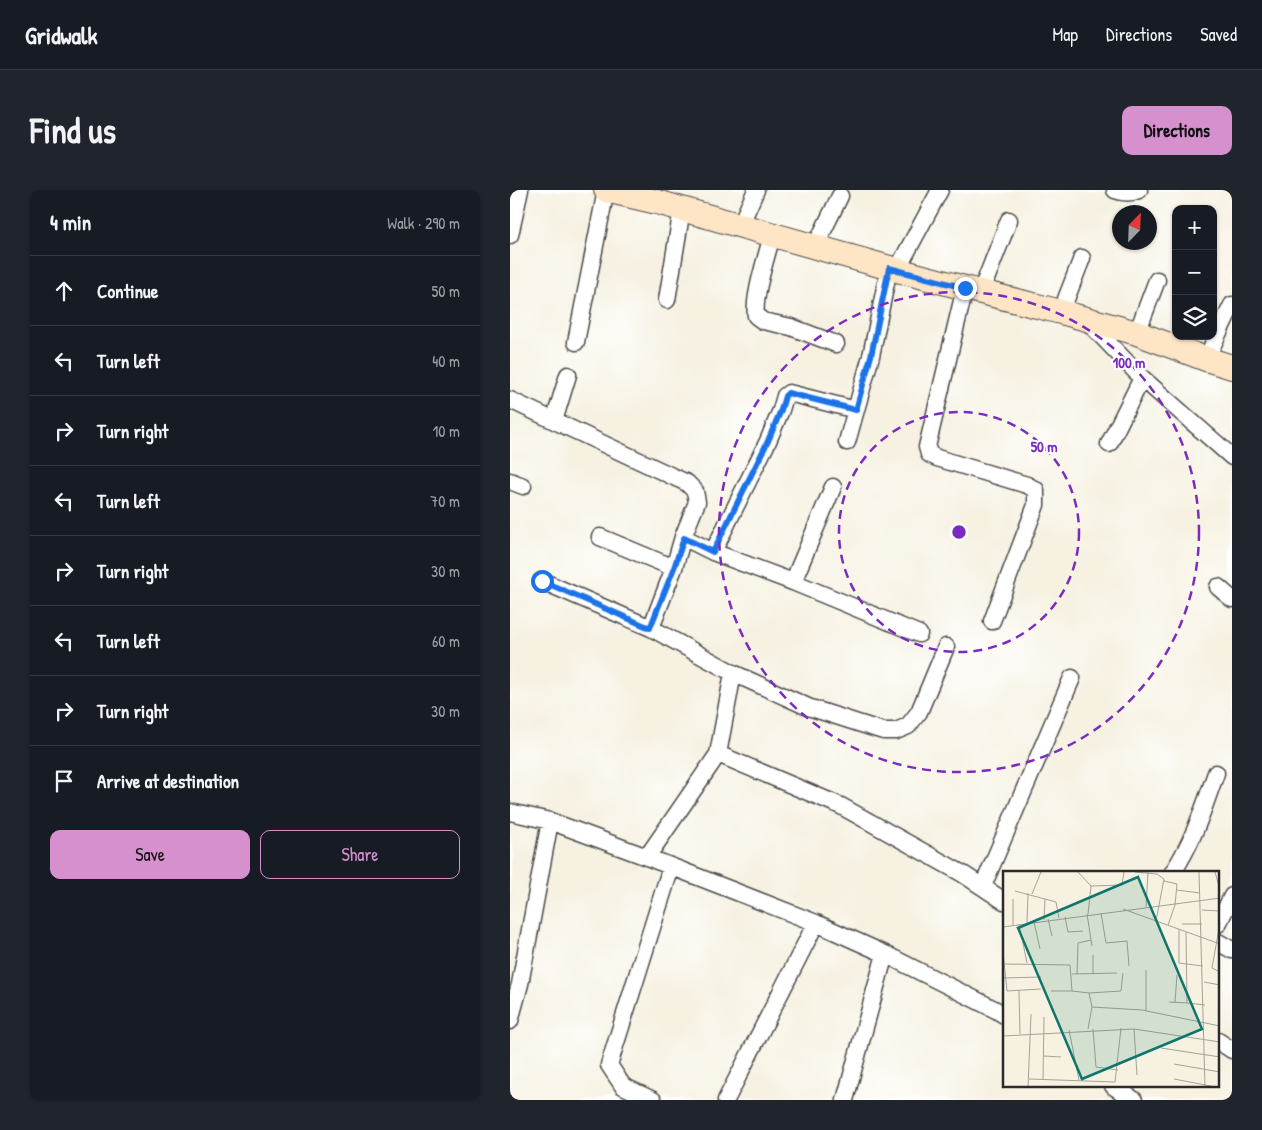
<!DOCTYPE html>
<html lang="en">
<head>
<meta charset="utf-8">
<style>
	:root { --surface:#171b24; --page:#20242c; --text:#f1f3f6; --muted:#9ea1a6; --line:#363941; --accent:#d690ce }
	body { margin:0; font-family:"Patrick Hand",sans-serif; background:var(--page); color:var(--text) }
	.controls { position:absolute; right:15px; top:15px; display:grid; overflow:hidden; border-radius:10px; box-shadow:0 1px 4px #0004 }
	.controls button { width:45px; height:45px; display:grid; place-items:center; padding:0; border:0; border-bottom:1px solid var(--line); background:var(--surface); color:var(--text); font:25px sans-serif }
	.compass { position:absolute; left:602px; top:15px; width:45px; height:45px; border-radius:50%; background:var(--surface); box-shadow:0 1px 4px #0004; rotate:23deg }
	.stop { position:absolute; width:15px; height:15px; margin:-11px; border:4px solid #1a73e8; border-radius:50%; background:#fff }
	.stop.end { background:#1a73e8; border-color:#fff; box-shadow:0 1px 5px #0008 }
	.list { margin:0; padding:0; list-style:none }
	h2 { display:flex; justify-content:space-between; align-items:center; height:65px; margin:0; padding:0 20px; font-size:21px }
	h2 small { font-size:16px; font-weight:400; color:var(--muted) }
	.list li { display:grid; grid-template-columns:32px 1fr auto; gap:15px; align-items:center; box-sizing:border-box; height:70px; padding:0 20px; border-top:1px solid var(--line) }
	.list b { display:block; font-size:19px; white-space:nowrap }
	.list em { font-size:16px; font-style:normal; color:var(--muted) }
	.actions { display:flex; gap:10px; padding:15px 20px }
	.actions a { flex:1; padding:11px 0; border:1px solid var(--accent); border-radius:10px; text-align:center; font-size:18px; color:var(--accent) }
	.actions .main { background:var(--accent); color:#111 }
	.icon { flex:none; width:28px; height:28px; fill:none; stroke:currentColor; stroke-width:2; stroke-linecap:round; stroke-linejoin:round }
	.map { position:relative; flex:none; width:722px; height:910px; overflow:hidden; border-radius:10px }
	header { display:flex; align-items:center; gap:30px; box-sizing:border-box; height:70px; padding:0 25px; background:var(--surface); border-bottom:1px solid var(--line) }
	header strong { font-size:24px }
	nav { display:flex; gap:28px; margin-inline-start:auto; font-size:18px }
	.intro { display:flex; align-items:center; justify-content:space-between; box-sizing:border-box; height:120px; padding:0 30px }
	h1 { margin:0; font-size:35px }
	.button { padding:12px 22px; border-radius:10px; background:var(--accent); color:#111; font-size:18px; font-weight:700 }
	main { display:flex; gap:30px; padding:0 30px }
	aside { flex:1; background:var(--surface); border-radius:10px; box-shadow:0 1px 4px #0004 }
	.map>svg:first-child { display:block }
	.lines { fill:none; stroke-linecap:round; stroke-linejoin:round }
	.street-casing { stroke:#494946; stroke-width:19 }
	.secondary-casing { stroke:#494946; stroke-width:26 }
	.street { stroke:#fff; stroke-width:16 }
	.secondary { stroke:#fee5c5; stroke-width:24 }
	.route { stroke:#1a73e8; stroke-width:6 }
	.ring { fill:none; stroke:#7b2cbf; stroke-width:2.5; stroke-dasharray:9 6 }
	.inset-road { fill:none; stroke:#a5a298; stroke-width:1 }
	.view { fill:#0f766e; fill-opacity:0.15; stroke:#0f766e; stroke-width:2.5 }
	.inset-edge { fill:none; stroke:#2b2b2b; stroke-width:2.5 }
	.centre { fill:#7b2cbf; stroke:#fff; stroke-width:2.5 }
	.ring-label { font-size:15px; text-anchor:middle; font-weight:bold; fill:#7b2cbf; stroke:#fff; stroke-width:4; stroke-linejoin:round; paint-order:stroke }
</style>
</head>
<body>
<header>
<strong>Gridwalk</strong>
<nav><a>Map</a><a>Directions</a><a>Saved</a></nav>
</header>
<div class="intro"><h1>Find us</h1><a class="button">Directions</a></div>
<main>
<aside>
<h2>4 min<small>Walk · 290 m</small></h2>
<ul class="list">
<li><svg class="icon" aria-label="ahead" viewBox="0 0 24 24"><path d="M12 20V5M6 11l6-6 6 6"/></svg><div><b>Continue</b></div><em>50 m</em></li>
<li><svg class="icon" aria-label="left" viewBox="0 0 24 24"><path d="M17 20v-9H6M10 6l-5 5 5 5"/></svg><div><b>Turn left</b></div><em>40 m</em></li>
<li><svg class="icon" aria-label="right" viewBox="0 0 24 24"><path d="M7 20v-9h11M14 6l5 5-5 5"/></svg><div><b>Turn right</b></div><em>10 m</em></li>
<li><svg class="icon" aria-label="left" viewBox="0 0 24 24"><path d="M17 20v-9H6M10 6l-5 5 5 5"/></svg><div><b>Turn left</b></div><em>70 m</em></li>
<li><svg class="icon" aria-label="right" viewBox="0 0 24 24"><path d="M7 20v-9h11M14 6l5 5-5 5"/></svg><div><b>Turn right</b></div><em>30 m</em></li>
<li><svg class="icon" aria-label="left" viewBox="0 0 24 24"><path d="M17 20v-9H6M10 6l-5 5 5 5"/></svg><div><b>Turn left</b></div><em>60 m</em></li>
<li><svg class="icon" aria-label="right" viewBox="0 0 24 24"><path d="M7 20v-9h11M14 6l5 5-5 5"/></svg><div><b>Turn right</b></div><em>30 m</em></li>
<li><svg class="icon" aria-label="arrive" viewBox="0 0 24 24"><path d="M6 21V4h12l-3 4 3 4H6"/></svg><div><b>Arrive at destination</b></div></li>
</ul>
<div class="actions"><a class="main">Save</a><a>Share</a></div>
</aside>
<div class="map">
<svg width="722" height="910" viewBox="0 0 722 910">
	<rect width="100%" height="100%" fill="#fff"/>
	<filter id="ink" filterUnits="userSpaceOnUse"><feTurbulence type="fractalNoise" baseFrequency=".02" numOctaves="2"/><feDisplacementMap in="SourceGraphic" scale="10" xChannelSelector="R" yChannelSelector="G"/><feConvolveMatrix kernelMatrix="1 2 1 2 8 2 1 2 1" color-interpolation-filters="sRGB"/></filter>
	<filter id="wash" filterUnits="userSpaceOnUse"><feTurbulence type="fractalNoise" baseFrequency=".0096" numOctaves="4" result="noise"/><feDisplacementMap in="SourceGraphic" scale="20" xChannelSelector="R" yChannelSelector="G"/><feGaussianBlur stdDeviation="1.12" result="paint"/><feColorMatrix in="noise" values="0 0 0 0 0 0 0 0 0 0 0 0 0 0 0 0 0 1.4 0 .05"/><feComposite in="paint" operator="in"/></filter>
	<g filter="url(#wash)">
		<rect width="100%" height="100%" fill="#f6f1e1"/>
	</g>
	<g filter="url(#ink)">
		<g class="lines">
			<defs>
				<path id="street" d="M605,0C613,3 620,4 629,0
					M230,36L246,0
					M0,45L10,0
					M262,45C257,66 243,106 246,126L253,131L281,137L326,154
					M305,57L330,6
					M387,80L430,0
					M455,98L417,257L419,264L427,268L517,295L526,300V315L482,431
					M471,102L499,30
					M157,110L172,19
					M551,122L572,68
					M576,130L632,188L722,267
					M627,143L647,90
					M66,152L96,0
					M696,169L722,115
					M0,210L166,288L177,293L185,301L187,312L173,347L164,378L141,438L223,483L208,564
					M44,231L58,185
					M337,252L361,166L379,78
					M599,254L632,188
					M0,291L13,296
					M90,347L164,378
					M173,347L203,362L283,392L409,444
					M203,362L258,251L271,220L275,206L279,203L346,220
					M32,391L141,438
					M283,392L323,297
					M708,397L722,409
					M223,483L298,517L373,541H386L398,536L409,522L436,457
					M0,622L40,631L137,667L306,733L375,764L486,820L494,825
					M137,667L208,564L331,616L453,684L494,711
					M663,682C683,652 694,617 706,583
					M473,696L562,488
					M708,734L722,706
					M708,752L722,760
					M0,831L10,794L40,631
					M708,851L722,860
					M603,896L624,910
					M143,910L113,896L99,875L161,677
					M216,910L306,733
					M335,910L375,764"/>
				<path id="secondary" d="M96,0L147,12L387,80L455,98L551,122L627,143L696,169L722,177"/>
			</defs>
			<use href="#street" class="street-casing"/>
			<use href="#secondary" class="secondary-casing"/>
			<use href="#street" class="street"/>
			<use href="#secondary" class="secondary"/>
		</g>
	</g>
	<g class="lines" filter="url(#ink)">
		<path class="route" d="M32,391L140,438L164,378L174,348L203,362L258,251L271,220L275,206L278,203L346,220L361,166L379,78L455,98"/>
	</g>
	<g class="ring">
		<circle cx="449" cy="342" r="120"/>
		<circle cx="449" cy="342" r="240"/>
	</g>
	<g transform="translate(493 681)">
		<rect width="216" height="216" fill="#f6f1e1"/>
		<path class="inset-road" d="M75,1L88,15M132,1L154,3L161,8L153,50M196,1L202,216M212,1L217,19M161,10L174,13L172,34L165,54M174,19L197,22M12,20L53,31L56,47M29,23L38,1M10,28V54M143,36L145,1M120,38L217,73M199,39L217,40M98,42L103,72L124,70L126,95M84,43L89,75M85,43L88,15L119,14L121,1M62,46L65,61L80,60M45,48L49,65M41,49L42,28M31,51L37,78M24,52L25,22M217,52L209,97L217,101M16,53L24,92M179,53H199M0,56L217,27M176,58V92L200,95M183,61L184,132L202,134M0,81L4,120L38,118M90,84V103M2,93L67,94L69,120L86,122L89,136M69,103L114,102M74,103L75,72L88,69M0,107L38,106M201,111L217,114M16,120L17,163M48,120H69M86,122L118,120L120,102M166,131L184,132M172,131L174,104M143,140V99M85,158L89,136L139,139L217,155M90,158L93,196L115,199M131,158L134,204M66,159L76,209M0,165L131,158L217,171M158,177L217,186M41,185L58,186M171,193L217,201M26,208L112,211L118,157M171,208L213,216M40,209L41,146M25,216L28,143"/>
		<path class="view" d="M135,6L199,158L79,208L15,57Z"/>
		<rect width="216" height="216" class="inset-edge"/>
	</g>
	<circle cx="449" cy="342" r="8" class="centre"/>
	<g class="ring-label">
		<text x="619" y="178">100 m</text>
		<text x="534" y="262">50 m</text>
	</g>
</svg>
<div class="controls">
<button>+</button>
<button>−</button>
<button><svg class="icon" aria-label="layers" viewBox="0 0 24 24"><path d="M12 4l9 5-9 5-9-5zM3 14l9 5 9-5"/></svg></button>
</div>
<svg class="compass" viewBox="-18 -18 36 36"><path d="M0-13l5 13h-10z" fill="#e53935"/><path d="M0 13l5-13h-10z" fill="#9ea1a6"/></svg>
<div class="stop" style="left:32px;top:391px"></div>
<div class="stop end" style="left:455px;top:98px"></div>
</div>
</main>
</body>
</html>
